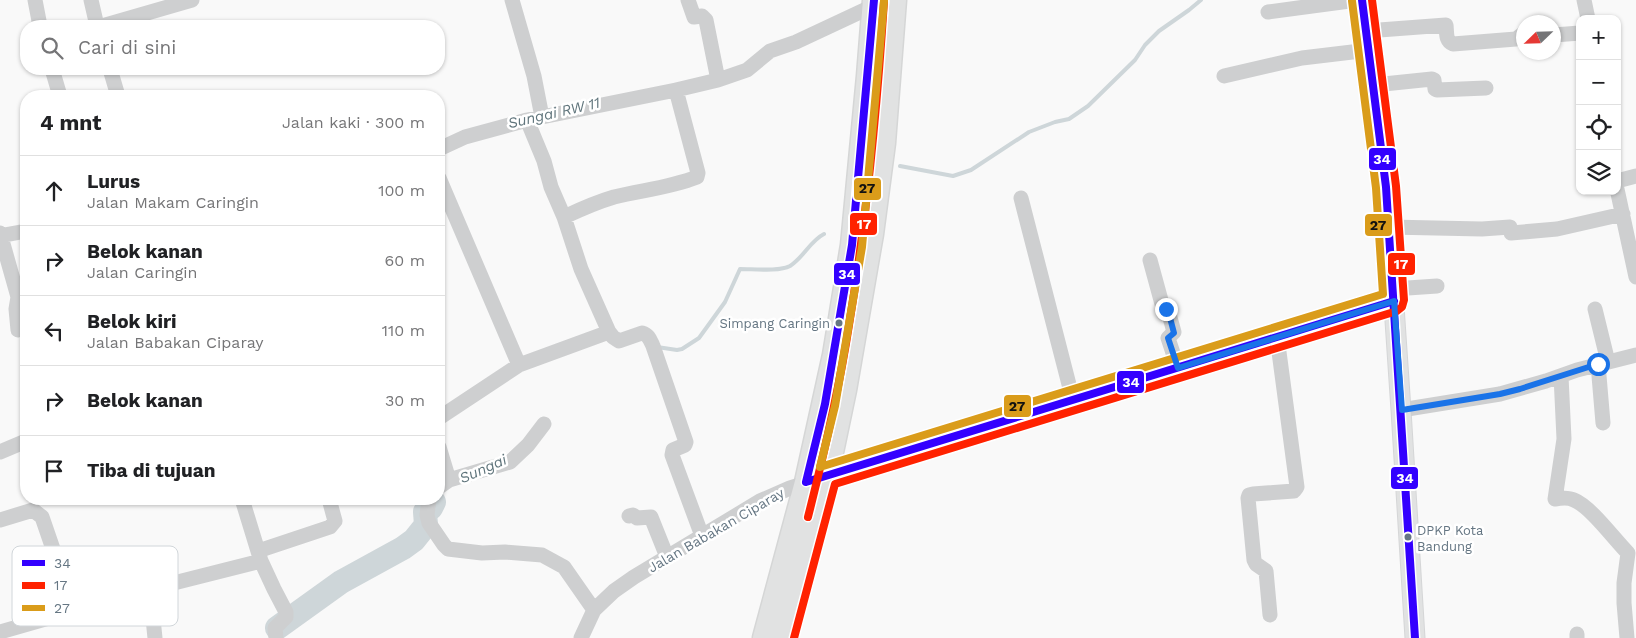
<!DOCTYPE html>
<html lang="id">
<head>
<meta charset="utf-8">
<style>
	:root { --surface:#fff; --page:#f6f6f6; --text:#202124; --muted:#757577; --line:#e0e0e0 }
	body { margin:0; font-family:"Work Sans",sans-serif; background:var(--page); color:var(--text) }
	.controls { position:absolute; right:15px; top:15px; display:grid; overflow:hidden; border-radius:10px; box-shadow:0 1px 4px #0004 }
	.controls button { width:45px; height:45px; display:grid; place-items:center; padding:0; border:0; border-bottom:1px solid var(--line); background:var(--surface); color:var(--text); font:25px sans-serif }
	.compass { position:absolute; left:1516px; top:15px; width:45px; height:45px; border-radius:50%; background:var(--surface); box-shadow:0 1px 4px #0004; rotate:247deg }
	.stop { position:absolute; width:15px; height:15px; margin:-11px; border:4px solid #1a73e8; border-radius:50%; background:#fff }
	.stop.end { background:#1a73e8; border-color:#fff; box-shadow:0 1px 5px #0008 }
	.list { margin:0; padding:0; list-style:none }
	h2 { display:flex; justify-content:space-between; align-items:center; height:65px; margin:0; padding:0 20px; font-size:21px }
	h2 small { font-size:16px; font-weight:400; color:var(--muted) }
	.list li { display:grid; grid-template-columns:32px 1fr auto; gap:15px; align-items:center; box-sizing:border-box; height:70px; padding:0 20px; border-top:1px solid var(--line) }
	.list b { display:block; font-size:19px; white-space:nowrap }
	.list p { margin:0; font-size:16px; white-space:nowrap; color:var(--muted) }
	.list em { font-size:16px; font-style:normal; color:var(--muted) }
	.icon { flex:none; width:28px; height:28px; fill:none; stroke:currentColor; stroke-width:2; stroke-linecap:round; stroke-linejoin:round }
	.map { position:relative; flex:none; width:1636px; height:638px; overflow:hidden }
	.search { position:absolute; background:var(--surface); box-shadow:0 1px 4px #0004; left:20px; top:20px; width:425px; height:55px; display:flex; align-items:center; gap:12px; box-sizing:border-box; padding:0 18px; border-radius:20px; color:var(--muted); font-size:19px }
	.panel { position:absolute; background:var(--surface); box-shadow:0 1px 4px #0004; left:20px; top:90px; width:425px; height:415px; border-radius:20px }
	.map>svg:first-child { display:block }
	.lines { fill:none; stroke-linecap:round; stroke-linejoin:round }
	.stream { stroke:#ced6d9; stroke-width:4 }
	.river { stroke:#ced6d9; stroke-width:24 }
	.major-casing { stroke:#d5d6d7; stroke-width:21 }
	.highway-casing { stroke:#d5d6d6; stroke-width:25 }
	.minor { stroke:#cecfd0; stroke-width:15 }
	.major { stroke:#e1e2e2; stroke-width:19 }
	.highway { stroke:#e1e2e2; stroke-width:22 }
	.bus-1-casing { stroke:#fff; stroke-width:11 }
	.bus-2-casing { stroke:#fff; stroke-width:11 }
	.bus-3-casing { stroke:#fff; stroke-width:11 }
	.bus-1 { stroke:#30f; stroke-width:8 }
	.bus-2 { stroke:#f20; stroke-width:8 }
	.bus-3 { stroke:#da9c1a; stroke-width:8 }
	.route { stroke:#1a73e8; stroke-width:6 }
	.bus-dot { fill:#657683; stroke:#fff; stroke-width:2 }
	.labels { text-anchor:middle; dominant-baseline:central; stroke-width:5; stroke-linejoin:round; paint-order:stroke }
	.bus-label { font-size:13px; fill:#657683; stroke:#fff; text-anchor:end }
	.street-label { font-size:14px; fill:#657683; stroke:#fff }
	.water-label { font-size:15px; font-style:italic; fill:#60757c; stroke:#fff }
	.key { fill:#fff; stroke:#d1d6da; stroke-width:1 }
	.key-label { font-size:14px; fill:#657683 }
	.line-badge { stroke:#fff; stroke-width:2 }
	.badge-label { font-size:14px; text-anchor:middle; font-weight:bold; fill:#fff }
	.pale-badge-label { font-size:14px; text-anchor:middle; font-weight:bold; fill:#111 }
</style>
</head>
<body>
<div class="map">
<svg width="1636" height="638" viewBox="0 0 1636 638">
	<rect width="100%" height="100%" fill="#f9f9f9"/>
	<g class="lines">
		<path class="stream" d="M900,166L953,176L971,170L1029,132L1055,122L1069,119L1088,106L1135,60L1145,45L1159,31L1189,10L1201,0
			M657,347L677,350L682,349L699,338L725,302L740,269C753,269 779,272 790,266C804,257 810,241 824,234
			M1203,352L1250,336"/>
		<path class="river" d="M277,628L341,582L403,548L414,540L426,525L425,512L431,508L434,502"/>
		<defs>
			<path id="major" d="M1362,0L1386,187L1401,410L1415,638"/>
			<path id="highway" d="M764,638L806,482L834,355L852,245L868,76L874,0
				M784,638L827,476L845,390L872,234L884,143L895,0"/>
		</defs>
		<use href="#major" class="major-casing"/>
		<use href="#highway" class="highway-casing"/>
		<path class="minor" d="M35,0L40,26
			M91,0L97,26
			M512,0L534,76L542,117
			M688,0L694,17L702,16L706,20L718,80
			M1584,0L1588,19
			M1268,12L1357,0
			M102,26L192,0
			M1366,31L1446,25C1447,32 1445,41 1453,44L1516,39L1524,33
			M1554,35L1580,33
			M52,69L60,96
			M110,69L118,96
			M1224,76L1302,58L1369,50
			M1374,85L1432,79L1434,80L1435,89L1437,90L1486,88
			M527,120L544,161L551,187L564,217L581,269L609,332L613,337L619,341L642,333C649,335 650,340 653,346L686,442L685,445L673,450L672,455L702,536
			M439,149L465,137L527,120L676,90L718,80L747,70L770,51L796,42L873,6
			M439,178L519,365
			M1617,181L1636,176
			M1617,189L1636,277
			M1021,198L1073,400
			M564,217C581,209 597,202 614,197C642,190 669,188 697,177L698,173L676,90
			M1389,227L1482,229L1510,227L1511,233L1557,229L1623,214
			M0,233L18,297L16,309L18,330
			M0,236L26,231
			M1150,260L1162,304L1169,314L1174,332L1168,338L1178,368
			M1393,289L1437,286
			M1595,309L1608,362
			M1598,364L1603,423
			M1561,376L1564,439L1555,499C1561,498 1568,497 1574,500C1591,507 1614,539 1628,553L1624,583V603L1627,638
			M1401,410L1500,394L1546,381L1577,370L1636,355
			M439,418L519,365L609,332
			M439,447L449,480
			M0,452L26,441
			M439,487L449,480L510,462L528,445L544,424
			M242,499L261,561L274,589L286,612V617L275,628L276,638
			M429,499L427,515L429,523L444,545L448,549L482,553L505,552L542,555L564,567L594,610
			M629,516L633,515L637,518L651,517L667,557
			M0,520L33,510L42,517L74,610
			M258,551L330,527L335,521L329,499
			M150,589L155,638
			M1270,615L1266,571L1256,564L1254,560L1248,498L1249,495L1253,494L1294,491L1297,487L1277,337
			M0,632L150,589L261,561
			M581,638L594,610L614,591L634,577L760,501L790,488L1394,301
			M1577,638V634"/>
		<use href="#major" class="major"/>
		<use href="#highway" class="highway"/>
		<defs>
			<path id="bus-1" d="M874,0L852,245L825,404L806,482L1394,301
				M1362,0L1386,187L1415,638"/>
			<path id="bus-2" d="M808,517C824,454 839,390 849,325C867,217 877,109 884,1
				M794,638L835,484L1397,311L1402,307L1404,300L1396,186L1372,0"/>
			<path id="bus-3" d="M884,1L862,247L835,406L820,467L1383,294L1376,188L1352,1"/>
		</defs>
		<use href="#bus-1" class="bus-1-casing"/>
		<use href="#bus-2" class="bus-2-casing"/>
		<use href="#bus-3" class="bus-3-casing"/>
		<use href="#bus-1" class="bus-1"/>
		<use href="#bus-2" class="bus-2"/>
		<use href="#bus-3" class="bus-3"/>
	</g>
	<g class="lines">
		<path class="route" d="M1166,309L1169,314L1174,333L1168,338L1178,368L1394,301L1402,410L1500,394L1520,389L1598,364"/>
	</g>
	<g class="bus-dot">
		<circle cx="839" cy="323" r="4.5"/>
		<circle cx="1408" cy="537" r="4.5"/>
	</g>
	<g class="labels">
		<g class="bus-label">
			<text x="830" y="323">Simpang Caringin</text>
			<text x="1417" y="530" text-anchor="start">DPKP Kota<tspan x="1417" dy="16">Bandung</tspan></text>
		</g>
		<g class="street-label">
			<text transform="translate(716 530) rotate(-30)">Jalan Babakan Ciparay</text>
		</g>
		<g class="water-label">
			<text transform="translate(554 113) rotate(-13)">Sungai RW 11</text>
			<text transform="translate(483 469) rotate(-24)">Sungai</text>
		</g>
	</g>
	<rect x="12" y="546" width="166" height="80" rx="8" class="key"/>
	<rect x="22" y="560" width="23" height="6" fill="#30f"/>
	<rect x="22" y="582" width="23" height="7" fill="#f20"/>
	<rect x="22" y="605" width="23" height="6" fill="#da9c1a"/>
	<g class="key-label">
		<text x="54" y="568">34</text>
		<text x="54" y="590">17</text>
		<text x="54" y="613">27</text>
	</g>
	<g class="line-badge">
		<rect x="1368" y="147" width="29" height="24" rx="5" fill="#30f"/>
		<rect x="853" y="177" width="29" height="24" rx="5" fill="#da9c1a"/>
		<rect x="849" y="212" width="29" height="24" rx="5" fill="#f20"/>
		<rect x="1364" y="213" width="29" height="24" rx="5" fill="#da9c1a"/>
		<rect x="1387" y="252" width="29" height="24" rx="5" fill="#f20"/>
		<rect x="833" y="262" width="28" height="24" rx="5" fill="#30f"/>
		<rect x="1116" y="370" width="29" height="24" rx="5" fill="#30f"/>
		<rect x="1003" y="394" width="29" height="24" rx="5" fill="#da9c1a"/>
		<rect x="1390" y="466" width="29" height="24" rx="5" fill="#30f"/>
	</g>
	<g class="badge-label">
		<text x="1382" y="164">34</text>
		<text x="864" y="229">17</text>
		<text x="1401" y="269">17</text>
		<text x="847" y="279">34</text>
		<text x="1131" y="387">34</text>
		<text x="1405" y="483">34</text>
	</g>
	<g class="pale-badge-label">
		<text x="867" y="193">27</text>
		<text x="1378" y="230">27</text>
		<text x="1017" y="411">27</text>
	</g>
</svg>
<div class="controls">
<button>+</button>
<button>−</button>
<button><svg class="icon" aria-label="locate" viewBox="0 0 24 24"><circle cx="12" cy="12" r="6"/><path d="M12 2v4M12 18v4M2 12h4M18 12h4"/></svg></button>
<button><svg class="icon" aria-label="layers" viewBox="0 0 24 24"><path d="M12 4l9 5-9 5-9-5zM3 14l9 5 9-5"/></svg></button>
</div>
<svg class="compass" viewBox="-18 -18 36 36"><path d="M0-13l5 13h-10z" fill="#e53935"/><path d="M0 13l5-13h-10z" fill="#757577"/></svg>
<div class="stop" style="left:1598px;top:364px"></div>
<div class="stop end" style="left:1166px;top:309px"></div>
<div class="search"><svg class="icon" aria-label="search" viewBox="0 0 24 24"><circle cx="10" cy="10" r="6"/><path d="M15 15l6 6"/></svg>Cari di sini</div>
<section class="panel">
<h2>4 mnt<small>Jalan kaki · 300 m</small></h2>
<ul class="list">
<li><svg class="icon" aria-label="ahead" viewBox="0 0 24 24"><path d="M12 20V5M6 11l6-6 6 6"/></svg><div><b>Lurus</b><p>Jalan Makam Caringin</p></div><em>100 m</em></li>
<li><svg class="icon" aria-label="right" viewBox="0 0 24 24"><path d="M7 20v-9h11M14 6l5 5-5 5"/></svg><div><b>Belok kanan</b><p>Jalan Caringin</p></div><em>60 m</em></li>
<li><svg class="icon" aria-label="left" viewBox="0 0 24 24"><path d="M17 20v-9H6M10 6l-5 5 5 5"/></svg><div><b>Belok kiri</b><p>Jalan Babakan Ciparay</p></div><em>110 m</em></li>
<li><svg class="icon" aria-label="right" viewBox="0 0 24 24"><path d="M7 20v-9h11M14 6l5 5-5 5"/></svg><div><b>Belok kanan</b></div><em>30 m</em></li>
<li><svg class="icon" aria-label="arrive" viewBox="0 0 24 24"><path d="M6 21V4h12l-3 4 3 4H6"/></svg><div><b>Tiba di tujuan</b></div></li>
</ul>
</section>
</div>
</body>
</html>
